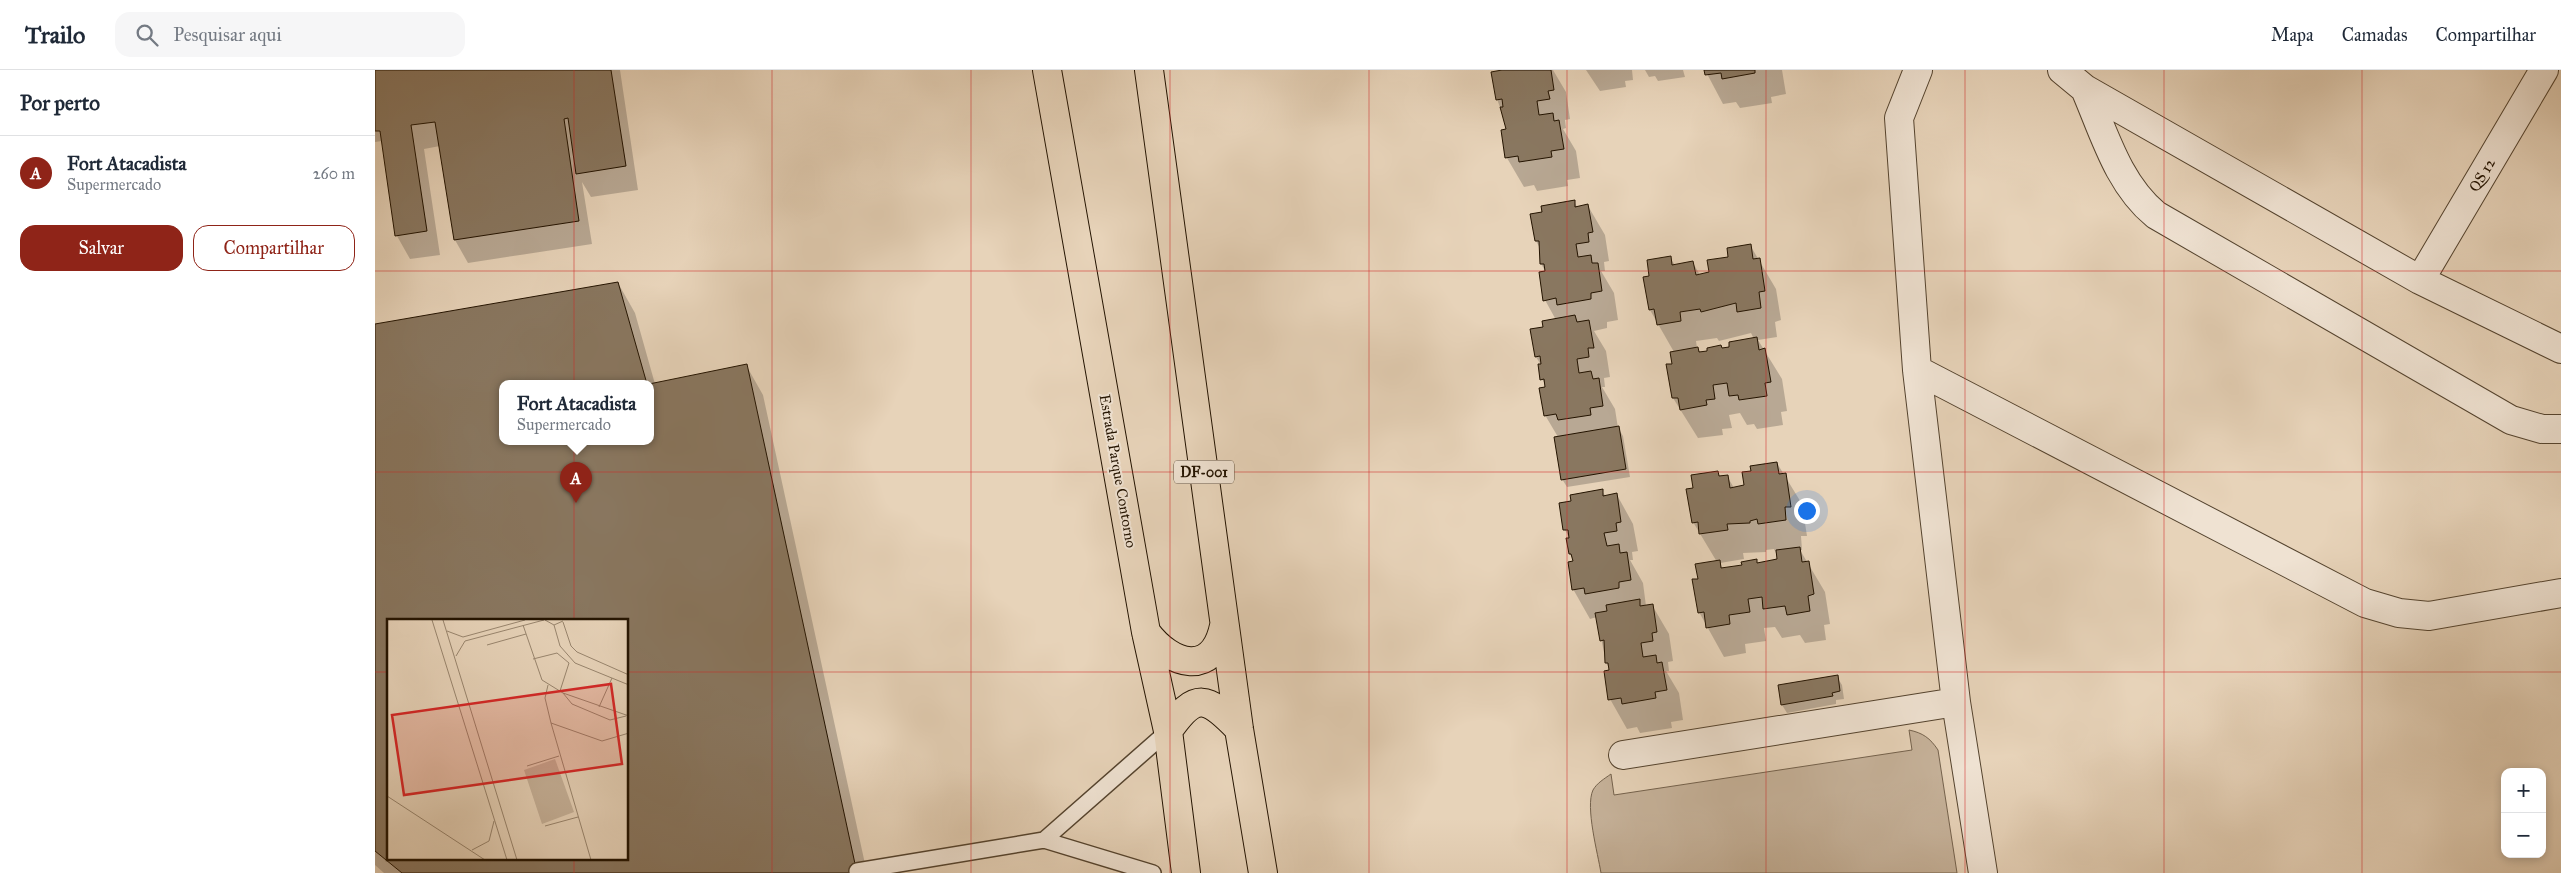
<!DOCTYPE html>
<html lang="pt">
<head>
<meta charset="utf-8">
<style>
	:root { --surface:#fff; --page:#f6f6f7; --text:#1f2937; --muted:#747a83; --line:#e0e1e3; --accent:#8f2418 }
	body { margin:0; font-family:"IM FELL Great Primer",serif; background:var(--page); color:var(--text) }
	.controls { position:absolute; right:15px; bottom:15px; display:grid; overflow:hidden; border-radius:10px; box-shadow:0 2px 8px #0003 }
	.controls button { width:45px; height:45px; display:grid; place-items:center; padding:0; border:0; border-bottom:1px solid var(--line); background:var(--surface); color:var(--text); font:25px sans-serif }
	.you { position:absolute; left:1431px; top:440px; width:18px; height:18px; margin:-12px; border:4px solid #fff; border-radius:50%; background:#1a73e8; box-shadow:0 0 0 8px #1a73e833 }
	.badge { display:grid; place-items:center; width:32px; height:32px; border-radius:50%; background:var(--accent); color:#fff; font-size:16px; font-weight:700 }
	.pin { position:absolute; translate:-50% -41px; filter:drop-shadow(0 1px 2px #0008) }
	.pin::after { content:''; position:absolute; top:26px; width:18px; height:15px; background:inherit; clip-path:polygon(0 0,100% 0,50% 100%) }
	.popup { position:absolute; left:124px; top:310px; width:155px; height:65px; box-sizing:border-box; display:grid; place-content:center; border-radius:10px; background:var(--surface); filter:drop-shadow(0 1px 4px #0005); font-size:16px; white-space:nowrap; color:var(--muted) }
	.popup b { font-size:19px; color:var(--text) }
	.popup::after { content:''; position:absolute; left:50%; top:100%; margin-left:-10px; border:10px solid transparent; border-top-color:var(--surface) }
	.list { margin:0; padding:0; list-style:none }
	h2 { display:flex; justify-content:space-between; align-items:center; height:65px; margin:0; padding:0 20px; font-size:21px }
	h2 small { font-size:16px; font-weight:400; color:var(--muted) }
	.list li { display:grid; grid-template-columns:32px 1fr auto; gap:15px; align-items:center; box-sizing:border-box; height:75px; padding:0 20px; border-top:1px solid var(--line) }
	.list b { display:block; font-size:19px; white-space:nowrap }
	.list p { margin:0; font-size:16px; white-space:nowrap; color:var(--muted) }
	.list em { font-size:16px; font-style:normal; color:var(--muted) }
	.actions { display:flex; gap:10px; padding:15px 20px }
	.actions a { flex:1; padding:11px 0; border:1px solid var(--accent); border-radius:15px; text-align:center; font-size:18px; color:var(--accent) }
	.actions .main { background:var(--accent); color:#fff }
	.icon { flex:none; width:28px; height:28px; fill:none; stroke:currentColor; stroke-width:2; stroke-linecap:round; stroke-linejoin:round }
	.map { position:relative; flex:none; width:2186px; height:803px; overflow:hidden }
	header { display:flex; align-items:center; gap:30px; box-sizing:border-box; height:70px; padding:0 25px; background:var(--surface); border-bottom:1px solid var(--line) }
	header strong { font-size:24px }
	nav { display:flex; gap:28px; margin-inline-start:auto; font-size:18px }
	.search { width:350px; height:45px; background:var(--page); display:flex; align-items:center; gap:12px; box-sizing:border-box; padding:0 18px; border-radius:15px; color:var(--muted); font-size:19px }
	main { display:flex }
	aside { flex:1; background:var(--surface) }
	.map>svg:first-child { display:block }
	.park { fill:#c6b29a; stroke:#74624d }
	.shadow { fill:#0003; fill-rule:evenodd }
	.building { fill:#897760; stroke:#231300; fill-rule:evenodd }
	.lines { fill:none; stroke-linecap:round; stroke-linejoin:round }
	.service-casing { stroke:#54432e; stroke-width:18 }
	.minor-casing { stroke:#54432e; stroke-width:30 }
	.trunk-casing { stroke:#231300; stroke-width:30 }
	.service { stroke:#efe2d2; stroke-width:15 }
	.minor { stroke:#efe2d2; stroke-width:28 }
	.trunk { stroke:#e7d3b9; stroke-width:28 }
	.grid { fill:none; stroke:#d62828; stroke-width:1; stroke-opacity:0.55 }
	.labels { text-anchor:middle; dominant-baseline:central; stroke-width:4; stroke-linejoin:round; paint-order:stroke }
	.shield { fill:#efe2d2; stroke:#60513f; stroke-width:1 }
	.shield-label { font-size:14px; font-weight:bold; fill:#231300 }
	.street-label { font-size:15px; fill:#231300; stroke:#efe2d2 }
	.inset-road { fill:none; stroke:#99866f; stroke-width:1 }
	.view { fill:#d62828; fill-opacity:0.15; stroke:#d62828; stroke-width:2.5 }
	.inset-edge { fill:none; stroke:#231300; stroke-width:2.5 }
</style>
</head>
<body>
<header>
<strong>Trailo</strong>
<div class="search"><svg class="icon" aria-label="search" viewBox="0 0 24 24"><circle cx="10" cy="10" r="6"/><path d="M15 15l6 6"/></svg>Pesquisar aqui</div>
<nav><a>Mapa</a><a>Camadas</a><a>Compartilhar</a></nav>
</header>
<main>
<aside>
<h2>Por perto<small></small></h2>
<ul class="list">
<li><span class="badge">A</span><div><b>Fort Atacadista</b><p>Supermercado</p></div><em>260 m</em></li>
</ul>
<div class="actions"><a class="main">Salvar</a><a>Compartilhar</a></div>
</aside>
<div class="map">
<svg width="2186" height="803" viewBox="0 0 2186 803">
	<rect width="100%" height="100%" fill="#e7d3b9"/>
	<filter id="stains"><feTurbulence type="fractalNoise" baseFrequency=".004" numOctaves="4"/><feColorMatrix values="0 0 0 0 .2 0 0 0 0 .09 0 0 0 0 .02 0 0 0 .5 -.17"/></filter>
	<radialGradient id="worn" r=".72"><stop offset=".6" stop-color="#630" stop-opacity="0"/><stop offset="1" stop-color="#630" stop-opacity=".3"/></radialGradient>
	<path class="park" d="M1534,660C1548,663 1555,668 1563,680L1582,803H1226C1223,784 1210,737 1218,720C1222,713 1229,709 1236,704L1239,725L1537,680Z"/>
	<path class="shadow" d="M0,0H245L263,120L216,127L207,112L217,174L93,193L80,170L65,76L49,79L65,185L35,189L22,166L7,71L0,72Z
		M1130,0H1178L1191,22L1195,49L1190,50L1191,58L1188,59L1201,81L1205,108L1192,110L1193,116L1162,121L1159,115L1149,117L1132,88L1127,61L1133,60L1122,29Z
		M1211,0H1257L1258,10L1250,11L1251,17L1225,21Z
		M1270,0H1308L1310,7L1283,11L1280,6L1274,7Z
		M1330,0H1407L1411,24L1396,27L1397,33L1365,38L1361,32L1348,34Z
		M1199,131L1202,137L1213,136L1230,165L1234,191L1229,192L1230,201H1226L1239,223L1243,250L1232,252V258L1219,261L1231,281L1235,307L1229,308L1230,317H1227L1240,339L1243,358L1248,366L1255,407L1192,417L1187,409L1183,367L1170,345L1172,318L1167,309L1166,295L1161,287L1169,258L1181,250L1170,230L1171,202L1166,194V180L1161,171L1157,145Z
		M1375,175L1401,219L1406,250L1400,252L1402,267L1383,270L1407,309L1412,341L1406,342L1408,355L1382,359L1379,354L1372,355L1365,343L1354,345L1357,358L1347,359L1348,365L1323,368L1298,328L1299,282L1275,240L1276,207L1295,188L1300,195L1318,193L1325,205L1336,204ZM1376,263L1379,269L1347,279L1326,283L1322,278L1321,271L1342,268L1344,271Z
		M243,213L260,243L280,314L371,295L388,325L492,803H9L0,795V255ZM127,314H275V372H127ZM14,550H252V789H14Z
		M1402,393L1427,434L1432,466H1426L1427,480H1425L1450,522L1455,554L1449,555L1451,570L1430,573L1425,565L1407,568L1400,557L1389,558L1391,571L1370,574L1371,583L1349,587L1324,542V510L1342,492L1318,452L1319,419L1343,402L1345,407L1352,406L1359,418L1371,417ZM1399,479L1404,490L1383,494L1381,490L1368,496L1348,499L1345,493L1369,489L1368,483L1391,482V480Z
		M1227,421L1231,427L1242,425L1258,454L1263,481L1257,482L1258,490H1255L1268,513L1271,536L1277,535L1294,564L1298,591L1293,592L1294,601H1291L1304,623L1308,650L1296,652L1297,658L1265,663L1262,657L1252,659L1235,629L1236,601L1231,593L1222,547L1215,549L1198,519L1200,492L1195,484V469L1190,460L1197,432Z
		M1462,607L1467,615L1469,629L1461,630V634L1412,643L1407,635L1404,616Z"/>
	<path class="building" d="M0,0H236L251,96L201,104L193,48L189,49L204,151L79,170L60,52L36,55L52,161L20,166L5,61H0Z
		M1127,0H1176L1179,20L1173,21L1175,29L1162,31L1164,45L1178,43L1179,51L1184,50L1189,79L1176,81L1177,87L1144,92L1143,86L1130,88L1126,60L1131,59L1125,37H1128L1127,29L1121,30L1116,2Z
		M1329,0H1380V3L1347,9L1346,3L1330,5Z
		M1200,130V137L1213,134L1218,162L1213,163L1214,172L1201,174L1203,187L1216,185L1217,193H1223L1227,221L1216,223V229L1182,235L1181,228L1168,231L1164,202L1170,201L1169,194H1165L1164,171H1160L1155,144L1167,142L1166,136Z
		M1376,174L1378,189L1385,188L1390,221L1384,222L1386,238L1362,242L1361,233L1326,242L1325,239L1305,242L1306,251L1282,255L1279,239L1274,240L1268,207L1274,206L1272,190L1296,186L1297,195L1318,191L1321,205L1334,202L1332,190L1353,187L1352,178Z
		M243,212L272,314H127V372H275L274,314L372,294L482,803H27L0,781V254ZM14,550H252V789H14Z
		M1200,245L1202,252L1214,250L1219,278H1213L1214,287L1202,289L1204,303L1216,301L1218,309L1224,308L1228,336L1215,338L1216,345L1183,350L1181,344L1169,346L1164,318L1170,317L1169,309L1165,310L1163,294H1166L1165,286L1160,287L1155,259L1168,257L1167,251Z
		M1382,267L1384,280L1390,278L1396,312L1390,313L1392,326L1364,330L1363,325L1354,326L1352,313L1338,315L1340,329L1331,330L1332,335L1305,340L1303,328H1297L1291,294H1297L1295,282L1323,277L1324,282L1332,281V278L1346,275L1347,278L1354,277V272Z
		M1244,356L1251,399L1186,410L1179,367Z
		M1402,392L1404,404L1411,403L1416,437H1410L1411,450L1383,454L1382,449L1375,451V453L1352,454L1353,460L1324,464L1323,452L1317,453L1311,419L1318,418L1316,405L1343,401L1344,406L1353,405L1355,418L1369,415L1367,402L1376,401L1375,396Z
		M1228,419V426L1242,423L1246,452L1241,453L1242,461L1229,463L1232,476L1244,474L1245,483L1252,482L1256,510L1244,512V518L1210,524L1209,518L1197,520L1193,492L1198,491L1196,484H1194L1191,468H1194L1193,460H1188L1184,433L1196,431L1195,425Z
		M1425,477L1427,492L1434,491L1439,524L1433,526L1435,541L1412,545L1410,536L1388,539L1387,527L1373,529L1375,542L1354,545L1355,554L1331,558L1329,542L1323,543L1317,509H1323L1320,494L1345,490L1346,498L1367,495L1366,492L1382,489V493L1402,489L1401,480Z
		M1265,529V536L1278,534L1282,562L1277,563L1278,571L1266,573L1268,587L1281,585L1282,593L1287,592L1292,620L1280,622L1281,628L1247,634L1246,628L1233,630L1229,601L1234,600L1233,593H1230L1229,570L1225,571L1220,543L1232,541L1231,535Z
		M1463,605L1465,621L1457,623L1458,626L1406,635L1403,615Z"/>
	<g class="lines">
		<defs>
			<path id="service" d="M669,770L793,661
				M482,801L669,770L778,803"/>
			<path id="minor" d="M1543,0L1524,48L1542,300L1581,632L1608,803
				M1687,0L1710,19L2045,210L2186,279
				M1710,19C1729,63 1743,114 1781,145L2136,350L2167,359H2186
				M2045,210L2169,0
				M1542,300L1990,533L2024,543L2054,546L2186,523
				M1248,685L1581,632"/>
			<path id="trunk" d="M672,0L771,562L793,661L811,803
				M774,0L864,659L888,803
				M771,562C796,596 838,608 849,556
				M793,661C821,621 832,626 864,659"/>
		</defs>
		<use href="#service" class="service-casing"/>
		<use href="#minor" class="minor-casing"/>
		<use href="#trunk" class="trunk-casing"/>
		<use href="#service" class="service"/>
		<use href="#minor" class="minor"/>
		<use href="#trunk" class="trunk"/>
	</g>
	<path class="grid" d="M199,0V550M397,0V803M596,0V803M795,0V803M994,0V803M1192,0V803M1391,0V803M1590,0V803M1789,0V803M1987,0V803M0,201H2186M0,402H2186M0,602H14M252,602H2186M199,789V803"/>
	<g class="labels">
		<rect class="shield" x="799" y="390.5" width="60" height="23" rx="4"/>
		<g class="shield-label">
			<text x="829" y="402">DF-001</text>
		</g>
		<g class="street-label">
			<text transform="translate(2107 105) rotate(-59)">QS 12</text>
			<text transform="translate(743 401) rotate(80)">Estrada Parque Contorno</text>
		</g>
	</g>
	<g transform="translate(12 549)">
		<rect width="241" height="241" fill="#e7d3b9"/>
		<path d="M168,140L187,193L155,205L137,151Z" fill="#c6b29a"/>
		<path class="inset-road" d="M45,1L120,241M56,1L130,241M158,1L167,6L176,2M176,3L184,27L190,33L242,56M136,6L155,61L176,74L242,97M167,6L173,27L188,44L242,66M60,12L76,18L138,1M100,26L139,15M69,37L78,22L157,1M146,40L170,34L182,44L173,72M161,66L158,79L164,104L204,241M176,74L185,85L223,101L239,97M212,88L225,59M164,104L215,122L242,114M140,147L172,137M0,177L98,241M158,207L191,198M85,231L102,222L107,202"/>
		<path class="view" d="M224,65L235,145L17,176L5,96Z"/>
		<rect width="241" height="241" class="inset-edge"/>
	</g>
	<rect width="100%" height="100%" filter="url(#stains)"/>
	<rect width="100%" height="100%" fill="url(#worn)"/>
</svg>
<div class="controls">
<button>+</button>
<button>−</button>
</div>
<div class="you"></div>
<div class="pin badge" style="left:201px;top:433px">A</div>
<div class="popup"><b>Fort Atacadista</b>Supermercado</div>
</div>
</main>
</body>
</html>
